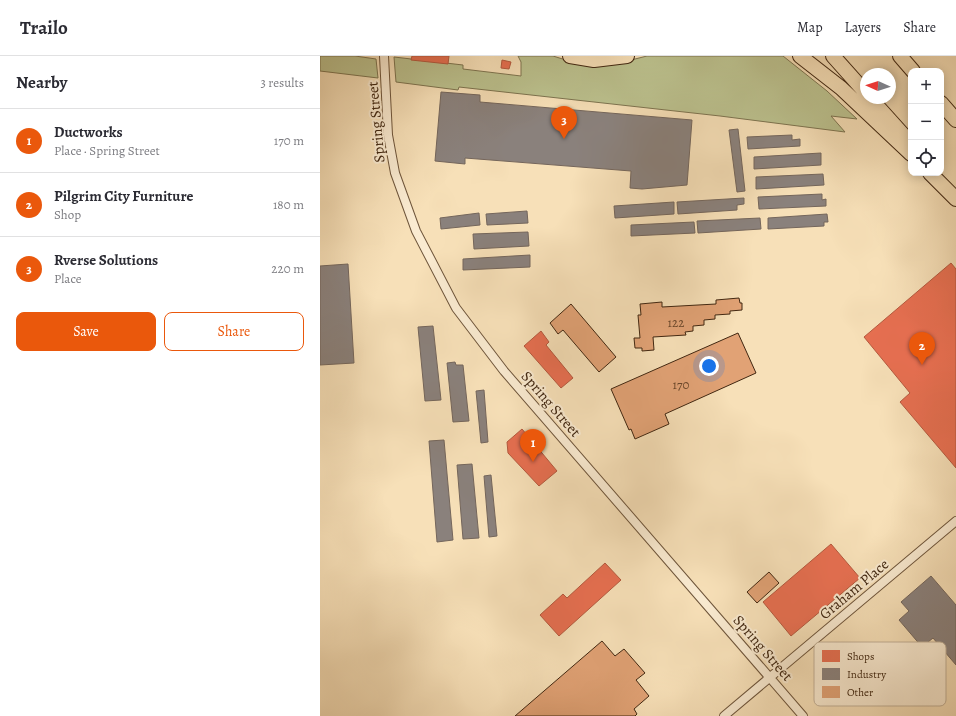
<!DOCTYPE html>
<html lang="en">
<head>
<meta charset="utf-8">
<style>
	:root { --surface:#fff; --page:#f7f7f7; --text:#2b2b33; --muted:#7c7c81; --line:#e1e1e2; --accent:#ea580c }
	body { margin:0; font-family:Alegreya,serif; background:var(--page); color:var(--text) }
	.controls { position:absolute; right:12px; top:12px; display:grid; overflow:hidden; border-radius:8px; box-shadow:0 2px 10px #0003 }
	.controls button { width:36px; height:36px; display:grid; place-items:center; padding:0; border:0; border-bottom:1px solid var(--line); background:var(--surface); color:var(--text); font:20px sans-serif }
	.compass { position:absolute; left:540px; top:12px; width:36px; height:36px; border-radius:50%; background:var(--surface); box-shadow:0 2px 10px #0003; rotate:273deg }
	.you { position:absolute; left:389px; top:310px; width:14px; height:14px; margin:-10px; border:3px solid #fff; border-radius:50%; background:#1a73e8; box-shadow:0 0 0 6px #1a73e833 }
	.badge { display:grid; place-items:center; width:26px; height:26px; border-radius:50%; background:var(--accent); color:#fff; font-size:13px; font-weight:700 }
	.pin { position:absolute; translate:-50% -33px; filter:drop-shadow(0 1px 2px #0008) }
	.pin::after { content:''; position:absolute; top:21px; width:14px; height:12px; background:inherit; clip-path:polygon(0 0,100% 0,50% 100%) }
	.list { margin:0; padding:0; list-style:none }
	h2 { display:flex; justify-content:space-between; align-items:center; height:52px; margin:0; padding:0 16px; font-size:17px }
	h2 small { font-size:13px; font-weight:400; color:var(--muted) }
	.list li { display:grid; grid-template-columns:26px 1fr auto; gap:12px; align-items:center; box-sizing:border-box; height:64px; padding:0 16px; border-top:1px solid var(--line) }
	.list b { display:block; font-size:15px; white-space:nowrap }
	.list p { margin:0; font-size:13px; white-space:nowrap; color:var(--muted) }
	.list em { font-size:13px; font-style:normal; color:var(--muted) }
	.actions { display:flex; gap:8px; padding:12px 16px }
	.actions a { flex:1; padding:9px 0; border:1px solid var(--accent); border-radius:8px; text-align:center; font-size:14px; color:var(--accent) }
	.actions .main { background:var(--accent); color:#fff }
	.icon { flex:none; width:22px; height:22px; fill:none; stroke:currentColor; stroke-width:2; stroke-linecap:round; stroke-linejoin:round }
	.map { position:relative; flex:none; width:636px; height:660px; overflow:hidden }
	header { display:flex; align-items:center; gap:24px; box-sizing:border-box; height:56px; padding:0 20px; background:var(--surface); border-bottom:1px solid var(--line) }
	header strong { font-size:19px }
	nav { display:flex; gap:22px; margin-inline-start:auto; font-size:14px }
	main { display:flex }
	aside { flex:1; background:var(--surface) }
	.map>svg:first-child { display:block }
	.green { fill:#bcc28f; stroke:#7e7450 }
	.shops { fill:#e76f51; stroke:#b5593e }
	.industry { fill:#8a817c; stroke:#74665c }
	.building { fill:#e1a275; stroke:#412711 }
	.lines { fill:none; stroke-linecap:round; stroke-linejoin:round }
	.street-casing { stroke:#6e553b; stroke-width:10 }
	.highway-casing { stroke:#412711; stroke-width:16 }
	.street { stroke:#faebd1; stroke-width:8 }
	.highway { stroke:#f7e0b8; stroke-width:14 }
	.labels { text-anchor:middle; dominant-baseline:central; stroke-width:4; stroke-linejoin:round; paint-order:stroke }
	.number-label { font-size:13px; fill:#69462a }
	.street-label { font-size:15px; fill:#412711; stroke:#faebd1 }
	.key { fill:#faebd1; stroke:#c2b097; stroke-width:1 }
	.key-label { font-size:11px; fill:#412711 }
</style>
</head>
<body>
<header>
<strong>Trailo</strong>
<nav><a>Map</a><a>Layers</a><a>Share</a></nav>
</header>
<main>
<aside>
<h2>Nearby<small>3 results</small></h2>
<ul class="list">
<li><span class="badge">1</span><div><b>Ductworks</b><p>Place · Spring Street</p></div><em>170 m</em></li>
<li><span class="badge">2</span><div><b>Pilgrim City Furniture</b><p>Shop</p></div><em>180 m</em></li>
<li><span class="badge">3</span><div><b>Rverse Solutions</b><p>Place</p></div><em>220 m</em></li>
</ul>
<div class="actions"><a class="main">Save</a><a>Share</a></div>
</aside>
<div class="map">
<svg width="636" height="660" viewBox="0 0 636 660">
	<rect width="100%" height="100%" fill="#f7e0b8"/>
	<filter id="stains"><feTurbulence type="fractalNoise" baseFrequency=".005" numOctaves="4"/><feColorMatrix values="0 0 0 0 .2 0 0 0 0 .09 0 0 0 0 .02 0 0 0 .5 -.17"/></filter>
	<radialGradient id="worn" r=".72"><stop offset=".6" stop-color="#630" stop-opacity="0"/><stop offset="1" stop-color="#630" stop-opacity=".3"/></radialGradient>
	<path class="green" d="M0,0H35L56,3L58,22L0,15Z
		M198,0H233L249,5L311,4L327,0H463L507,35L537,63L511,60L525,76L400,60L139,31L138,34L76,26L74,1L143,9V13L201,20V6Z"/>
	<path class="shops" d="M92,0H129L128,8L91,4Z
		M182,4L191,6L189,13L181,12Z
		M631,207L636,213V412L580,346L590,337L544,281Z
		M221,275L229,286L226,289L253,322L241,332L204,290Z
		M202,373L237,415L219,430L188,397L187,386Z
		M511,488L540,522L471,580L443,546Z
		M285,507L301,524L239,580L220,559L243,538L247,542Z"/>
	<path class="industry" d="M121,36L160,39V46L372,64L367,129L322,133L310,132L311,115L145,102V108L115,105Z
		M418,73L425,135L417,136L409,74Z
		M472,79V84L480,83V90L428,93L427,81Z
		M501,97V109L434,113V101Z
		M503,118L504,129L436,133V121Z
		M502,138V144L506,143V150L439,153L438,141Z
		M424,142V148L417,149V154L358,158L357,146Z
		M354,146V158L295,162L294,150Z
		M207,155L208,167L167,169L166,158Z
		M159,157L160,169L121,173L120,162Z
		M507,158L508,166H504V170L448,173V162Z
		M440,162L441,173L378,177L377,165Z
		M374,166L375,177L311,180V169Z
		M208,176L209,190L154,193L153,178Z
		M210,199V211L143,214V203Z
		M28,208L34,307L0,309V210Z
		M113,270L121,344L105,345L98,271Z
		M135,306L136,309H143L149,365L133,366L127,307Z
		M164,334L168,386L161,387L156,335Z
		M124,384L133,484L117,486L109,385Z
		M152,408L159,482L143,483L137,409Z
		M171,419L177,480L169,481L164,420Z
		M611,520L636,549V609L613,582L602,591L579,564L589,555L581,546Z"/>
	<path class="building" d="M419,242L420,247H422V254L410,255V258L395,259V263L384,264V269L373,270V275L365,276L366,279L333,281L334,294L322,295V292H315L314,282H320L318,259H321L320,248L342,246V251L396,248V244Z
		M251,248L296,301L279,316L243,274L238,278L230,267Z
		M418,277L436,317L345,358L349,368L315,383L311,373L309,374L291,333Z
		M449,516L459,527L437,547L427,536Z
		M282,585L295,600L304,593L325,617L316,624L329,640L314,653L317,658L315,660H195Z"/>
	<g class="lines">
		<defs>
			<path id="street" d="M64,0L68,79L75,117L96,175L136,252L184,315L483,660
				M404,660L636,465"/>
			<path id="highway" d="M250,0L274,4L307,0
				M480,0L521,32L591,98
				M513,0L546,37
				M580,0L593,15
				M550,42L586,82
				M621,47L636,64
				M610,117L636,143"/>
		</defs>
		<use href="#street" class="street-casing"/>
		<use href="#highway" class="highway-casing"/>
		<use href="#street" class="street"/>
		<use href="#highway" class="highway"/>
	</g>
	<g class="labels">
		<g class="number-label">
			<text x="356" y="266">122</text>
			<text x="361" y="328">170</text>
		</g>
		<g class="street-label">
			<text transform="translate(56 66) rotate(-95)">Spring Street</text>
			<text transform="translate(231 348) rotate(49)">Spring Street</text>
			<text transform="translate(534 533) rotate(-40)">Graham Place</text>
			<text transform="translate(443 592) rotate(49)">Spring Street</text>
		</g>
	</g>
	<rect x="494" y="586" width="132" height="64" rx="6" class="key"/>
	<rect x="502" y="594" width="18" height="12" fill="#e76f51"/>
	<rect x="502" y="612" width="18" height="12" fill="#8a817c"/>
	<rect x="502" y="630" width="18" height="12" fill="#e1a275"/>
	<g class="key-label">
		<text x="527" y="604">Shops</text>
		<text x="527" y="622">Industry</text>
		<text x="527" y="640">Other</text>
	</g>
	<rect width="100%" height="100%" filter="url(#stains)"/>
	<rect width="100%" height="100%" fill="url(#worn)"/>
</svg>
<div class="controls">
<button>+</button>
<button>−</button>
<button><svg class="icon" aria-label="locate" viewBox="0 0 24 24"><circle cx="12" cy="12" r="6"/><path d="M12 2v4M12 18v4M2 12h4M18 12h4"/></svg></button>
</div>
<svg class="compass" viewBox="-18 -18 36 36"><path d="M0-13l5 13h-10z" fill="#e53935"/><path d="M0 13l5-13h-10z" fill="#7c7c81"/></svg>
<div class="you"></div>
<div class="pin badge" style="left:213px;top:406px">1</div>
<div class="pin badge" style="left:602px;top:309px">2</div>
<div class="pin badge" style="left:244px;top:83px">3</div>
</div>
</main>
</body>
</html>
